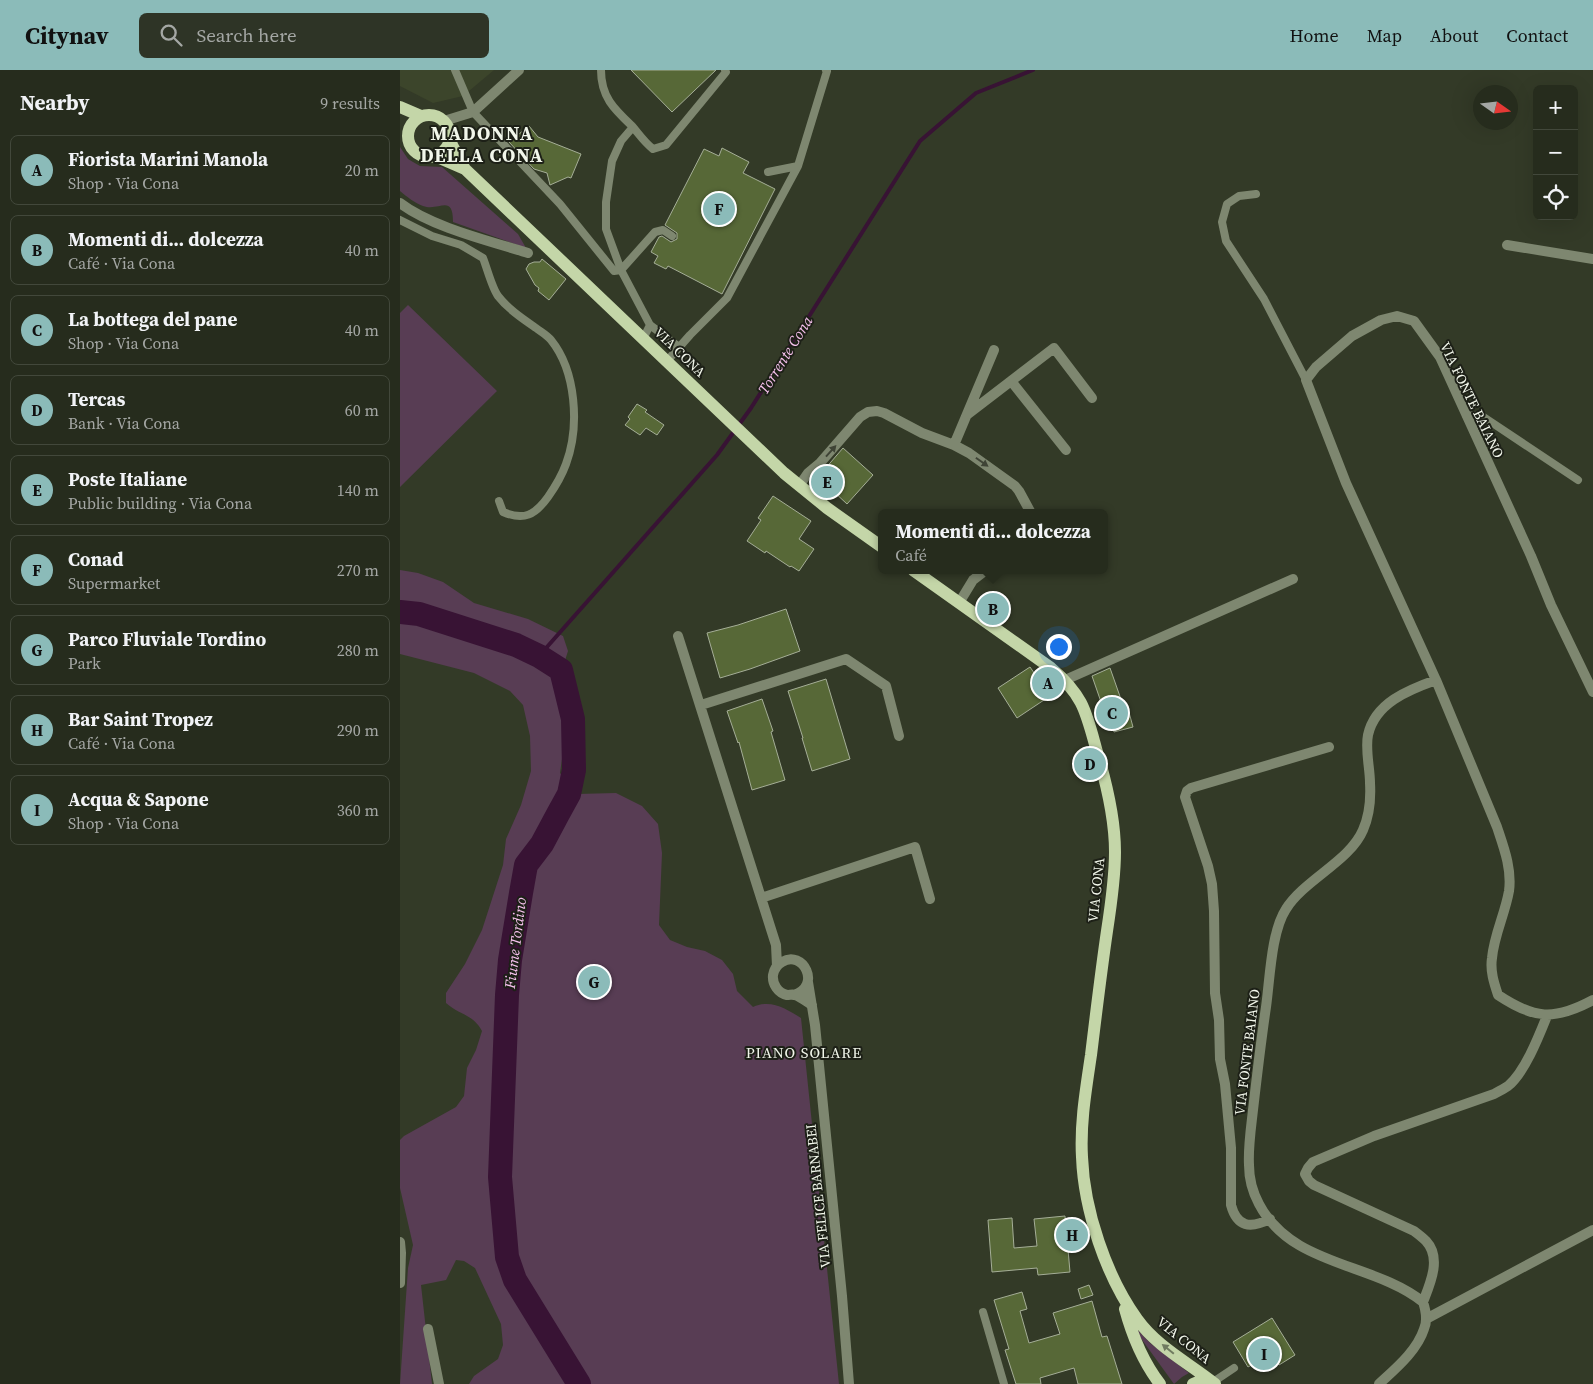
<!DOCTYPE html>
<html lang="en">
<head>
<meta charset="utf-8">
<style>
	:root { --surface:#262c1d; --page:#2e3426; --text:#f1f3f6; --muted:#a4a7a4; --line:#42483b; --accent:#8bbbb9 }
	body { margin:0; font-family:"Source Serif 4",serif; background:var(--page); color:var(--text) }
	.controls { position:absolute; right:15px; top:15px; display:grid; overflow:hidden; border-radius:8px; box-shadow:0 5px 20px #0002 }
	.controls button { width:45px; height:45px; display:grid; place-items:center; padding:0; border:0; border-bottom:1px solid var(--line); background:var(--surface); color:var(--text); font:25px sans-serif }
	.compass { position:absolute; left:1073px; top:15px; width:45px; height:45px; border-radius:50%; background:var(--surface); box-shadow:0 5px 20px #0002; rotate:104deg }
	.you { position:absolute; left:658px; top:576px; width:18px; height:18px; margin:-12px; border:4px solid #fff; border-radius:50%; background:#1a73e8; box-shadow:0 0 0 8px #1a73e833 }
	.badge { display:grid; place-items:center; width:32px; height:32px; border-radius:50%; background:var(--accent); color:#111; font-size:16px; font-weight:700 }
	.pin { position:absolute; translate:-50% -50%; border:2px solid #fff; box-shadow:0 1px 5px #0006 }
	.popup { position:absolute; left:478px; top:439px; width:230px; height:65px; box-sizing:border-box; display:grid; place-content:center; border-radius:8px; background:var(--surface); filter:drop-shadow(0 1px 4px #0005); font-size:16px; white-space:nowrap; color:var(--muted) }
	.popup b { font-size:19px; color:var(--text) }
	.popup::after { content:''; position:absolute; left:50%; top:100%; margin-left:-10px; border:10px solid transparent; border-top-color:var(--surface) }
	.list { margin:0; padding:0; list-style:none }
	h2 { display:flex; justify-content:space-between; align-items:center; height:65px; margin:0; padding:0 20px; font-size:21px }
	h2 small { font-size:16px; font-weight:400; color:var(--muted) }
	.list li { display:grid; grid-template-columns:32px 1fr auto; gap:15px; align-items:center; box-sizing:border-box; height:70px; margin:0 10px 10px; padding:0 10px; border:1px solid var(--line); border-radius:8px }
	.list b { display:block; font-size:19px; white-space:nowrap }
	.list p { margin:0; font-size:16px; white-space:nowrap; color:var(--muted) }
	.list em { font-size:16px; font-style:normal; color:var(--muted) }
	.icon { flex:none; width:28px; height:28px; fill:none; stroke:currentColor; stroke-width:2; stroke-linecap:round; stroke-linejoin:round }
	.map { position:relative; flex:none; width:1193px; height:1314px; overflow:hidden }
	header { display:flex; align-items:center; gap:30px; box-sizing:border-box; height:70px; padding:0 25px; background:var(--accent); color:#111 }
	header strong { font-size:24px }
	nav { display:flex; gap:28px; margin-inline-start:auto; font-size:18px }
	.search { width:350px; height:45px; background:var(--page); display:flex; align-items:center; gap:12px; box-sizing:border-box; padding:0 18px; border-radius:8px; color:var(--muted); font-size:19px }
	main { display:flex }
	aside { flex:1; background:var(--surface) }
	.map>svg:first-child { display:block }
	.built { fill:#3c452b }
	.green { fill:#583d54 }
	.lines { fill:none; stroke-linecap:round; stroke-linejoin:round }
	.stream { stroke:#381334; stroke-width:4 }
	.river { stroke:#381334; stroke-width:24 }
	.building { fill:#576837; stroke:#a5ae97 }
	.service { stroke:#7e8770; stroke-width:8 }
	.minor { stroke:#7e8770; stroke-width:10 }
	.primary { stroke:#c4d6a8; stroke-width:12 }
	.oneway { fill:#3f4436 }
	.oneway2 { fill:#707b60 }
	.labels { text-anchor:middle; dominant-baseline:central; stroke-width:4; stroke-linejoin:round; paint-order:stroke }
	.street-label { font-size:14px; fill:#f2f7eb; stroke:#1d2017 }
	.water-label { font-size:15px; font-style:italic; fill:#f9c3f0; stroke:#1d2017 }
	.neighbourhood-label { font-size:15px; letter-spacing:1px; fill:#f2f7eb; stroke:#1d2017 }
	.district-label { font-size:19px; font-weight:bold; letter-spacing:1px; fill:#f2f7eb; stroke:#1d2017 }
</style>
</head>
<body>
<header>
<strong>Citynav</strong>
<div class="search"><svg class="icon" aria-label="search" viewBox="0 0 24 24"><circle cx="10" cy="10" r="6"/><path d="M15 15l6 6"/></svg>Search here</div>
<nav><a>Home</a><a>Map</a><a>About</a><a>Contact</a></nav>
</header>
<main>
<aside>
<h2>Nearby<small>9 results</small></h2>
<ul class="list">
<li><span class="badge">A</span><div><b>Fiorista Marini Manola</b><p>Shop · Via Cona</p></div><em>20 m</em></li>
<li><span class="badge">B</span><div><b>Momenti di... dolcezza</b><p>Café · Via Cona</p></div><em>40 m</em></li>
<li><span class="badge">C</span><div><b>La bottega del pane</b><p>Shop · Via Cona</p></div><em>40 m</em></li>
<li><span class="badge">D</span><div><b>Tercas</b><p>Bank · Via Cona</p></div><em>60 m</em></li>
<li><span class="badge">E</span><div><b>Poste Italiane</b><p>Public building · Via Cona</p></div><em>140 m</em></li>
<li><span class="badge">F</span><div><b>Conad</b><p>Supermarket</p></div><em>270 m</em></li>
<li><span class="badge">G</span><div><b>Parco Fluviale Tordino</b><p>Park</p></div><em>280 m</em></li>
<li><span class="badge">H</span><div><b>Bar Saint Tropez</b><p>Café · Via Cona</p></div><em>290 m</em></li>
<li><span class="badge">I</span><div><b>Acqua &amp; Sapone</b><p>Shop · Via Cona</p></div><em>360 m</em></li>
</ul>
</aside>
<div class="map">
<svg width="1193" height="1314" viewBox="0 0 1193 1314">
	<rect width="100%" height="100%" fill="#333a27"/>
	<path class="built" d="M0,0H94L63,26L33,33L0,16Z"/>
	<path class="green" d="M0,77L8,89L13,92L20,96L42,97L118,164L126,178L53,152C53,123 39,142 23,136C15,133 7,127 0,121Z
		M8,235L97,321L0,417V243Z
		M0,500L18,503L43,512L74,533L128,549L163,566L168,581L156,619L165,668L160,703L177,724L216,723L242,736L258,754L262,783L259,855L270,870L287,877L305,881L322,890L333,904L337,921L353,937C371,929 385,938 401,948L439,1314H69L74,1306L98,1289L103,1275L101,1254L75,1198L64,1191L56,1190L46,1210L21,1215L32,1314H0L8,1198L13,1175L0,1118V1070L4,1066L56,1037L64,1026L67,998L76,980L82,961C73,944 59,945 46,933V923L65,894L82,860L103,795L106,769L121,735L131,701L130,666L123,635L110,621L74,603L0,584Z
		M733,1255L750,1273L789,1303L782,1307L774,1314L732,1256Z"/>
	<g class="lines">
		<path class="stream" d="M139,586L317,385L351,338L520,71L576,23L633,0"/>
		<path class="river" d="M0,542L19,544L116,575L139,586L161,600L173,649L174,700L169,724L158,744L142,774L126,795L121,823L110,890L107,925L100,1107L107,1187L115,1210L179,1314"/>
	</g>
	<path class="building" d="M231,0H316L272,42Z
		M129,56L138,67L181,84L171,108L168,107L150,115L147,103L134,99L109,72Z
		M322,78L349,92L343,103L375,119L322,224L268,196L266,199L254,193L258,186L251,182L259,167L262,166L271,172L277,169V163L265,155L304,79L319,86Z
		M142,189L166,209L149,230L138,221L139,218L135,215L126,199L129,194L134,192H140Z
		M237,334L247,340L245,342L264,355L257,365L246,358L240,365L225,355L230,349L228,347Z
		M443,378L473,405L447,434L418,407Z
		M373,426L411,451L399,469L414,479L399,501L391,496L390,497L366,481L365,483L347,471L361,450L358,448Z
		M386,539L400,581L350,599L320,608L307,563L338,555Z
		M630,597L650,626L617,648L598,618Z
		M710,598L723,635H727L733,657L714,662L705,631L701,632L692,606Z
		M426,609L450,689L412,701L402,668H403L388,621Z
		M362,629L373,661L371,662L385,710L352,720L339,672L338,673L327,641Z
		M665,1146L670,1202L638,1205L637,1198L592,1202L588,1150L612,1148L614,1178L637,1176L634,1149Z
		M689,1215L693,1225L681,1229L678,1219Z
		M622,1222L627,1239L620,1241L629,1273L660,1264L653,1243L692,1231L702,1267L707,1266L722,1314H678L674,1298L640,1308L641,1314H616L605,1280L609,1279L594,1230Z
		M872,1248L895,1285L879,1295L872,1283L848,1297L833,1272Z"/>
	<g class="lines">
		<path class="service" d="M55,0L73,42L160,134L214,201L221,200L250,255L243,269
			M201,0C201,27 214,39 232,56C239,64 244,72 253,79L266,75L326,2L325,0
			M233,57L221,71L212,91L206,132V159L221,200L255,162L263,160L272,166
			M398,96L427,1L426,0
			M856,124L839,126L827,134L822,152L826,171L864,229L906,310
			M0,150L32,166L61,175L83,188C87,198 92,218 98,226C108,239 123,249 136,258C141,262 147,265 151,270C176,301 180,356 166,394C162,405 155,417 148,427C135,445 124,451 103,442L99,431
			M250,255L279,277
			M267,291L290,265L327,228L398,96L368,102
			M1066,345L1082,346L1178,410
			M583,1242L604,1314
			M813,1312L834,1298"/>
		<path class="minor" d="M44,51L73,42L119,0
			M0,133C31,157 90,171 128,183
			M1107,175L1193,189
			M611,311L666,380
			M568,344L654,278L692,328
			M554,375L594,280
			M399,416L408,403L420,393L460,347L468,342L477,341L484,343L522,363L554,375L569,383L615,416L619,421L631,443
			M559,533L573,510L586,500
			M278,566L376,875L377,896
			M665,610L893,509
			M1036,610L946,413L906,310L916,297L952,266L981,250L997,246L1014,251L1040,287L1131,486L1151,535L1193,622
			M301,635L446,589L486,616L499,666
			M361,828L515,777L530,829
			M408,912L415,955L442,1226L449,1314
			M394,925C422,916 403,879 382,892C377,895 374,899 373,905C372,914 378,923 387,925C390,925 393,924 395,925C401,927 407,932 412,935
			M870,1149C850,1159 837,1157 831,1135V1078L825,1014L820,989L819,950L815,923L814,841L812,814L808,796L785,727L787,721L791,718L929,677
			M0,1172L1,1183L0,1213
			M1023,1232C1030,1214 1042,1188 1026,1171C1023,1168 1018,1164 1014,1161L914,1115L909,1111L905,1104L908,1098L913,1092L974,1066L1094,1024C1099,1021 1104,1019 1108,1016C1125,1002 1139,966 1147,946
			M1026,1249L1193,1160
			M28,1259L39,1314
			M979,1314C995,1299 1017,1281 1024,1259C1028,1250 1026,1241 1023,1232C973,1192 892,1197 859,1134C852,1121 849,1109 849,1095C848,1077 851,1058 853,1040C857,1005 861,971 866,937C870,909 871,862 886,839C904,810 950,791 963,760C970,744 971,730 970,713C970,698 965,680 968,665C975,633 1008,620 1036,610L1097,757C1104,778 1112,799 1109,821C1105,844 1094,865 1092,888C1090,901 1094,913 1098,925C1134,949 1154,951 1193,930"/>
		<path class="primary" d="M0,37L21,46
			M8 66a21 21 0 1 1 42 0a21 21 0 1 1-42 0Z
			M50,68L52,75L65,99L384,403L427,438L482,477
			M35,86L65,99
			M513,500L651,598C684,626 686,642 697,682C707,715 715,748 715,782C715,808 711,835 707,861C701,902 696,944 691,985C686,1019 680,1053 682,1087C684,1140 706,1206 737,1249C757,1277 789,1293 815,1314
			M725,1239C732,1265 744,1293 760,1314
			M793,1314L807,1308"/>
	</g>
	<defs><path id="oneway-solid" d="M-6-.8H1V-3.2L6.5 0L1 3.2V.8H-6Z" transform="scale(1.25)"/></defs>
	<g class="oneway">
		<use href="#oneway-solid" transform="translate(431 381) rotate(-48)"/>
		<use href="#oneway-solid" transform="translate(582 392) rotate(35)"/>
	</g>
	<use class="oneway2" href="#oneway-solid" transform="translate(768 1279) rotate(-141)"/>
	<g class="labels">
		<g class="street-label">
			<text transform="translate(280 282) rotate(44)">VIA CONA</text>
			<text transform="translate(1072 330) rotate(64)">VIA FONTE BAIANO</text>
			<text transform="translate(696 820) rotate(-84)">VIA CONA</text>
			<text transform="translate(847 982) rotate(-83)">VIA FONTE BAIANO</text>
			<text transform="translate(418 1126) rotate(-96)">VIA FELICE BARNABEI</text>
			<text transform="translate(784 1270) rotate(39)">VIA CONA</text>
		</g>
		<g class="water-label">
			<text transform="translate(385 285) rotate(-58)">Torrente Cona</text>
			<text transform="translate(115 873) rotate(-83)">Fiume Tordino</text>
		</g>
		<g class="neighbourhood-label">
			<text x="404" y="982">PIANO SOLARE</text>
		</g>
		<g class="district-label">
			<text x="82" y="63">MADONNA<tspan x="82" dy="22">DELLA CONA</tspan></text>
		</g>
	</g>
</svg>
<div class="controls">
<button>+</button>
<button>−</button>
<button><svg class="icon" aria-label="locate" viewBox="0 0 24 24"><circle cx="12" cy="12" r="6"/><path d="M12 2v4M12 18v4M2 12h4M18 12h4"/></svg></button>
</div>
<svg class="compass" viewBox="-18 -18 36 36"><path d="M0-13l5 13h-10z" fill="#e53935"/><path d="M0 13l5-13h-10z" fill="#a4a7a4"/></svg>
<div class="you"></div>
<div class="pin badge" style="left:648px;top:613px">A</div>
<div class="pin badge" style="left:593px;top:539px">B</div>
<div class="popup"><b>Momenti di... dolcezza</b>Café</div>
<div class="pin badge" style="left:712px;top:643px">C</div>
<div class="pin badge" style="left:690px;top:694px">D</div>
<div class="pin badge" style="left:427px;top:412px">E</div>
<div class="pin badge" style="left:319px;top:139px">F</div>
<div class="pin badge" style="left:194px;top:912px">G</div>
<div class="pin badge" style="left:672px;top:1165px">H</div>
<div class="pin badge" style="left:864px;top:1284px">I</div>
</div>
</main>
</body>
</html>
